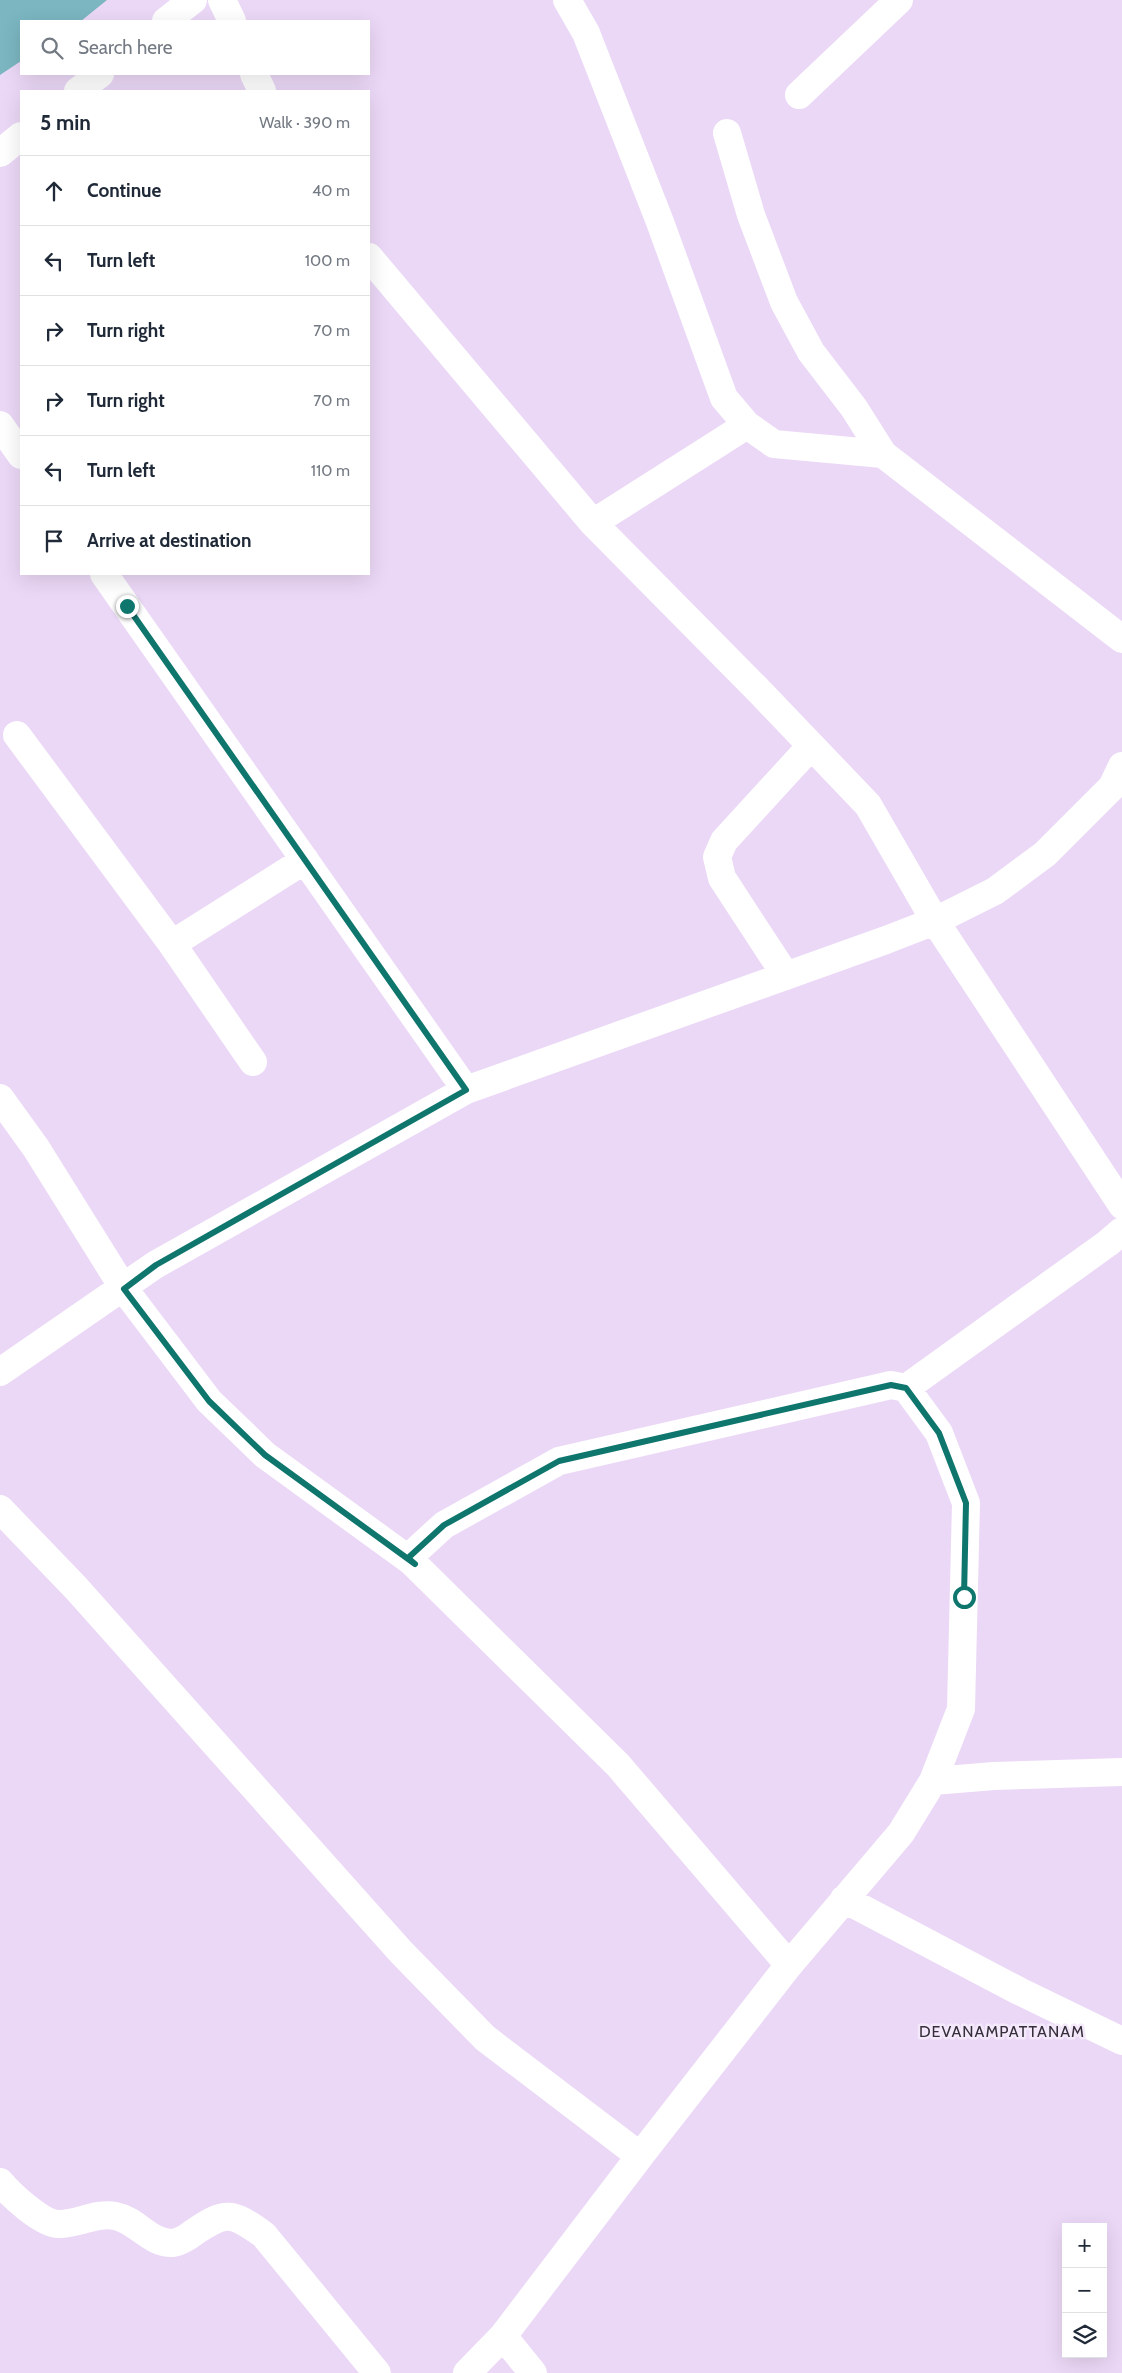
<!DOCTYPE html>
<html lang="en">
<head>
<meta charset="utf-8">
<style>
	:root { --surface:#fff; --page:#f2f2f3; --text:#1f2937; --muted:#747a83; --line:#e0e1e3 }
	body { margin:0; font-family:Cabin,sans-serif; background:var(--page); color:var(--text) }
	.controls { position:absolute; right:15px; bottom:15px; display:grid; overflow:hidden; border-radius:0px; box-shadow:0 5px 20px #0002 }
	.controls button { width:45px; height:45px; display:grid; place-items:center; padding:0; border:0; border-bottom:1px solid var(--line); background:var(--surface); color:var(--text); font:25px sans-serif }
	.stop { position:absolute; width:15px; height:15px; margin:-11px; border:4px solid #0f766e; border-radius:50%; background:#fff }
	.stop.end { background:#0f766e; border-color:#fff; box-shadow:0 1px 5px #0008 }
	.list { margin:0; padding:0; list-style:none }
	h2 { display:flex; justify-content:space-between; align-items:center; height:65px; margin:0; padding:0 20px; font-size:21px }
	h2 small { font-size:16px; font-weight:400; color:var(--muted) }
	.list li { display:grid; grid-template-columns:32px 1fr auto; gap:15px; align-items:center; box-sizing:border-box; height:70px; padding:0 20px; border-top:1px solid var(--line) }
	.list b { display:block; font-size:19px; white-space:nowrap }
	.list em { font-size:16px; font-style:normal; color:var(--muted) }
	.icon { flex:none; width:28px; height:28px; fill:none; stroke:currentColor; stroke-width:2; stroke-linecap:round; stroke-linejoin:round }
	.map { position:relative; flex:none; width:1122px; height:2373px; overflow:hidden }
	.search { position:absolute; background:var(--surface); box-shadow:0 5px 20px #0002; left:20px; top:20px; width:350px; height:55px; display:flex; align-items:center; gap:12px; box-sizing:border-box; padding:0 18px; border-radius:0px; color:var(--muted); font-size:19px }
	.panel { position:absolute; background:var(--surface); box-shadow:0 5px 20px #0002; left:20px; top:90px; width:350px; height:485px; border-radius:0px }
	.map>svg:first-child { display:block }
	.water { fill:#7bb6c1 }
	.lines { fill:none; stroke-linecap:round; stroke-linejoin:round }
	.street { stroke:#fff; stroke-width:28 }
	.route { stroke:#0f766e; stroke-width:6 }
	.labels { text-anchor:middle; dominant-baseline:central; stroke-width:5; stroke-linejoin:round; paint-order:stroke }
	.quarter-label { font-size:16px; letter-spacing:1px; fill:#362f3b; stroke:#f4e9fb }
</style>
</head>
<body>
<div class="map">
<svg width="1122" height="2373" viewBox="0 0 1122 2373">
	<rect width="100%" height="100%" fill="#ebd8f7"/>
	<path class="water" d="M0,0H107L81,21H21V61L0,75Z"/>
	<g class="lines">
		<path class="street" d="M222,0L232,21
			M567,0L586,33L660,222L724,398L747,425L774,444L883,454L1122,639
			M166,21L193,0
			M254,74L262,91
			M78,91L100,74
			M799,95L899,0
			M727,133L751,215L784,302L811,352L854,408L883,454
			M0,153L21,136
			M369,257L593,523L760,692L868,805L935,921L1122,1205
			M0,425L21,455
			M593,523L747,425
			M104,574L466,1090
			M17,735L172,944L253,1062
			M172,944L305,860
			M786,976L722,878L717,857L724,841L811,746
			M0,1098L36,1148L124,1289L209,1401L265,1455L415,1564
			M0,1372L155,1265L466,1090L886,940L935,921L995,891L1045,854L1112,787L1122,766
			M906,1388L1108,1243L1122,1231
			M0,1509L76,1588L401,1952L485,2038L640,2156L503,2336L467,2373
			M933,1781L994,1776L1122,1772
			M844,1899L1019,1991L1122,2041
			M640,2156L789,1965L901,1833L933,1781L961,1709L966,1503L939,1433L906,1388L891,1385L559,1461L444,1525L408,1558L618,1765L789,1965
			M0,2182C11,2195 41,2223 58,2224C76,2225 96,2212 115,2216C137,2220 150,2244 173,2243C179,2242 188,2237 193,2233C226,2210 232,2212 264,2235L377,2373
			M503,2336L533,2373"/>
	</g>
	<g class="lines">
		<path class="route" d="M127,606L466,1090L156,1265L124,1289L209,1401L265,1455L415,1564L408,1558L444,1525L559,1461L891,1385L906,1388L939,1433L966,1503L964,1597"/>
	</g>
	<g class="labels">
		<g class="quarter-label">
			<text x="1002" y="2031">DEVANAMPATTANAM</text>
		</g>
	</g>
</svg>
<div class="controls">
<button>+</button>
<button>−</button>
<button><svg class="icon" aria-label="layers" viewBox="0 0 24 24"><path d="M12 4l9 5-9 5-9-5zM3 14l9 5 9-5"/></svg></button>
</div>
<div class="stop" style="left:964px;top:1597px"></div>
<div class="stop end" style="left:127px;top:606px"></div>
<div class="search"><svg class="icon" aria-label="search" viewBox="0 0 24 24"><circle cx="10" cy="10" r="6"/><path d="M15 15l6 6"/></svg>Search here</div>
<section class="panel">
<h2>5 min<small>Walk · 390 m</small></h2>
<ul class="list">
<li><svg class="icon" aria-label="ahead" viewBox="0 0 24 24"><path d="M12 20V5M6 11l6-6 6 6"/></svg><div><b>Continue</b></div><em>40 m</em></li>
<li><svg class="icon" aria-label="left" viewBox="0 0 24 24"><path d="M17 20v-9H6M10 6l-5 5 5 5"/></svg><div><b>Turn left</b></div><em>100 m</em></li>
<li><svg class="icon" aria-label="right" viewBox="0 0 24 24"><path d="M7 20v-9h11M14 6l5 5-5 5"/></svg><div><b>Turn right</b></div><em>70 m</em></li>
<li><svg class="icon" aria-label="right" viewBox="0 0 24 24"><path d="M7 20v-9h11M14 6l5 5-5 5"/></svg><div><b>Turn right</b></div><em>70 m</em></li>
<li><svg class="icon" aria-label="left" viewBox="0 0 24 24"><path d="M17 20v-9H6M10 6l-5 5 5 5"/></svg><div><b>Turn left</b></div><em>110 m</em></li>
<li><svg class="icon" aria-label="arrive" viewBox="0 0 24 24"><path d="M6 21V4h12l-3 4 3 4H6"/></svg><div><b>Arrive at destination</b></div></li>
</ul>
</section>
</div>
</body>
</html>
